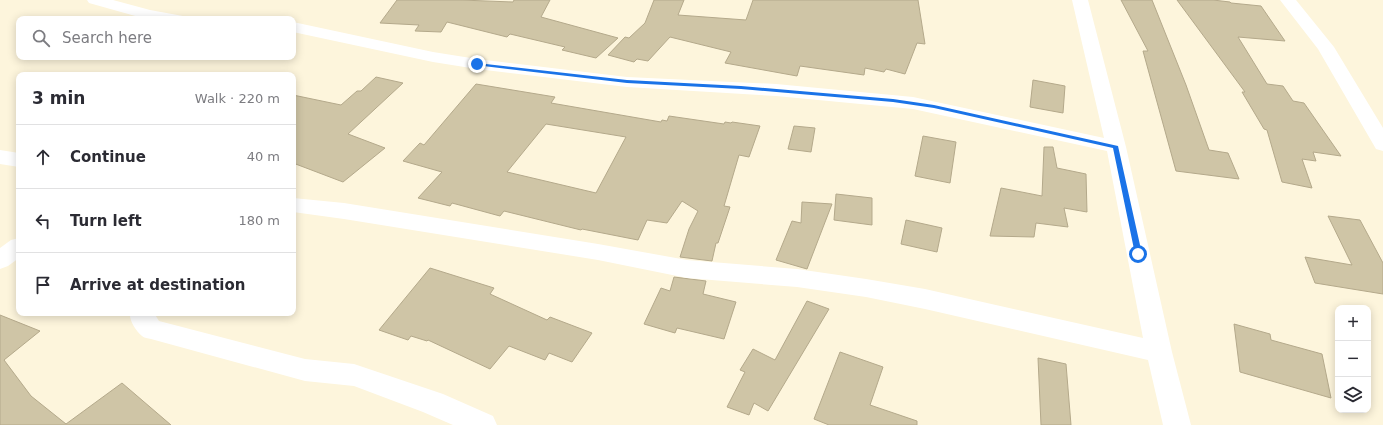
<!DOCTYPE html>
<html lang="en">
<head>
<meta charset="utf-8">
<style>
	:root { --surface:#fff; --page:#f7f7f7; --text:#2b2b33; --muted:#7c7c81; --line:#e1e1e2 }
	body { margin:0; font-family:"DejaVu Sans",sans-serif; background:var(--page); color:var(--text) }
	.controls { position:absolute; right:12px; bottom:12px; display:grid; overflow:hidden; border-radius:8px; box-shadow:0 2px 10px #0003 }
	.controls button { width:36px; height:36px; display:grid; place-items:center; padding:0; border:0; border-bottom:1px solid var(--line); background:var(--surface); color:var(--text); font:20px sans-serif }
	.stop { position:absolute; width:12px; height:12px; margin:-9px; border:3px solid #1a73e8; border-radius:50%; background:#fff }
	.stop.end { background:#1a73e8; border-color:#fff; box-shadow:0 1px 4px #0008 }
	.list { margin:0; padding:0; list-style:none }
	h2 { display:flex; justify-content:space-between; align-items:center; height:52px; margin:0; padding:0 16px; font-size:17px }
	h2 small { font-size:13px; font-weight:400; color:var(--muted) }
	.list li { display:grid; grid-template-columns:26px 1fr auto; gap:12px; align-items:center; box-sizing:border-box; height:64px; padding:0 16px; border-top:1px solid var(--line) }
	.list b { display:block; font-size:15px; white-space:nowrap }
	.list em { font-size:13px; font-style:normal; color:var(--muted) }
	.icon { flex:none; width:22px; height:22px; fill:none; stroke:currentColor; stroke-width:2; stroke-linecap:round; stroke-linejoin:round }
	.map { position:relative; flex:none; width:1383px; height:425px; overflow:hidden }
	.search { position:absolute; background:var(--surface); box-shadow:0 2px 10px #0003; left:16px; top:16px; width:280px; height:44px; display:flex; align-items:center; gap:10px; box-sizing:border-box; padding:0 14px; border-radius:8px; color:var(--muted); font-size:15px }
	.panel { position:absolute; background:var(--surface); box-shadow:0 2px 10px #0003; left:16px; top:72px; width:280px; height:244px; border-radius:8px }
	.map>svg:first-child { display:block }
	.building { fill:#cfc5a6; stroke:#b4a98b; fill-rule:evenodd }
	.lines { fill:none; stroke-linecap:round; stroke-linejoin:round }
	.minor { fill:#fff; fill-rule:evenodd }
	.route { fill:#1a73e8 }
</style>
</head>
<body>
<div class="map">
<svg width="1383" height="425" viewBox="0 0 1383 425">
	<rect width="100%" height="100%" fill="#fdf5dc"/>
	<path class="building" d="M397,0H461L513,2L514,0H550L541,17L618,38L596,58L562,50L565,47L510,34L507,37L447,22L441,32L415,31L419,25L380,23Z
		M654,0H684L678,15L746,20L753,0H918L925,44L917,43L905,74L886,69L884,72L865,68L864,75L800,66L797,76L725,63L731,52L670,37L648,61L637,59L634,62L608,55L625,37L629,38L645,23Z
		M1121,0H1152L1186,85L1209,150L1228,153L1239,179L1176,171L1143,51H1148Z
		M1177,0H1213L1230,2L1231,3L1261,6L1285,41L1238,37L1267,84L1283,86L1293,101L1304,103L1341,156L1313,152L1316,161L1302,159L1312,188L1282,182L1267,130L1264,129L1242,92H1245Z
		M376,77L403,83L348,134L385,148L343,182L293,163V95L341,105L357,91H361Z
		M1033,80L1065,86L1063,113L1030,107Z
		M476,84L555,97L551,103L661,122L662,120L667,121L669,116L724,124L725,122L731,123L732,122L760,126L749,157L739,155L724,206L730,207L718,243H716L712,261L680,257L689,229L698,211L682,201L667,223L647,220L638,240L582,229L581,230L504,211L500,216L452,203L450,206L418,198L442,172L403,161L420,143L424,145ZM546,124L626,137L596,193L507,172Z
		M794,126L815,128L811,152L788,149Z
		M923,136L956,142L950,183L915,176Z
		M1044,147H1053L1057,168L1086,174L1087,212L1064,208L1068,227L1036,223L1034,237L990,236L1001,188L1042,196Z
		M836,194L872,198V225L834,220Z
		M802,202L832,204L807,269L776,260L792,221L801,223Z
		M1328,216L1360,220L1383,263V294L1315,283L1305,257L1352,265Z
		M906,220L942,228L937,252L901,244Z
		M430,268L494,288L490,294L547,320L550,317L592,333L572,362L549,353L545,360L509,346L490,369L428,340L427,341L411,336L408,340L379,330Z
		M674,277L706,281L703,294L736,302L724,339L677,328L675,333L644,324L661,288L670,291Z
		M807,301L829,309L768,411L754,403L749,415L727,407L745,372L740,370L753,349L775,360Z
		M0,315L40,331L4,360L31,396L66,424L122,383L171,425H0Z
		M1234,324L1270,334L1271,340L1322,354L1331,398L1240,372Z
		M840,352L883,367L870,405L917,421V425H829L814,419Z
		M1038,358L1066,364L1071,425H1041Z"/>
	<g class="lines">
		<path class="minor" d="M87,0H113L150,10L183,16L185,19H146L89,3Z
			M1072,0H1088L1126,147L1172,352L1191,425H1163L1148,360L925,309L866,297L797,287L687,278L598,260L344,219L293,212V198L344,203L598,244L687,260L797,269L866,279L925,289L1143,338L1107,151L913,109L776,96L627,87L477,69L433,62L293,32V22L433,52L477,59L627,77L776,84L913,97L1104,138Z
			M1280,0H1296L1334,47L1383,128V151L1376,149L1318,49Z
			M0,150L19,153V167L0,164Z
			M19,238V258L8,266L0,269V248L11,240Z
			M130,313H154L159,321L305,359L354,364L443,394L493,416L497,425H453L423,412L354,386L305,381L151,339C148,338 144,338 142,336C136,331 129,320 130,313Z"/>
	</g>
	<path class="route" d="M477,63L627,80L741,86L893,99L934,105L1118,146L1142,254L1138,257L1135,254L1113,148L934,108L893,102L741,89L627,83L475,65L474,64Z"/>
</svg>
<div class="controls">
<button>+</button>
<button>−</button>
<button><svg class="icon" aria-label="layers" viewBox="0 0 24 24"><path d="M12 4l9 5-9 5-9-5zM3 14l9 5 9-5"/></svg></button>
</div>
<div class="stop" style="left:1138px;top:254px"></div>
<div class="stop end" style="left:477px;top:64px"></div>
<div class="search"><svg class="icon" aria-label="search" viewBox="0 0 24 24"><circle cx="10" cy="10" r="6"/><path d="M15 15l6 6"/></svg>Search here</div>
<section class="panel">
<h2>3 min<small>Walk · 220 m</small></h2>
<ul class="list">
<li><svg class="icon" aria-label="ahead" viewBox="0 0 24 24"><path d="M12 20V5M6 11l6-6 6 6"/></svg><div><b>Continue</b></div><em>40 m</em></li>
<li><svg class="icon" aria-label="left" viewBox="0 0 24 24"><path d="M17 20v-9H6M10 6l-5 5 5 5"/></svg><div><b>Turn left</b></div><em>180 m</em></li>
<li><svg class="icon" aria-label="arrive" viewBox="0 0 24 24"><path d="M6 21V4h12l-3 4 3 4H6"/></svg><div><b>Arrive at destination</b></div></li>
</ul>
</section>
</div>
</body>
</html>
